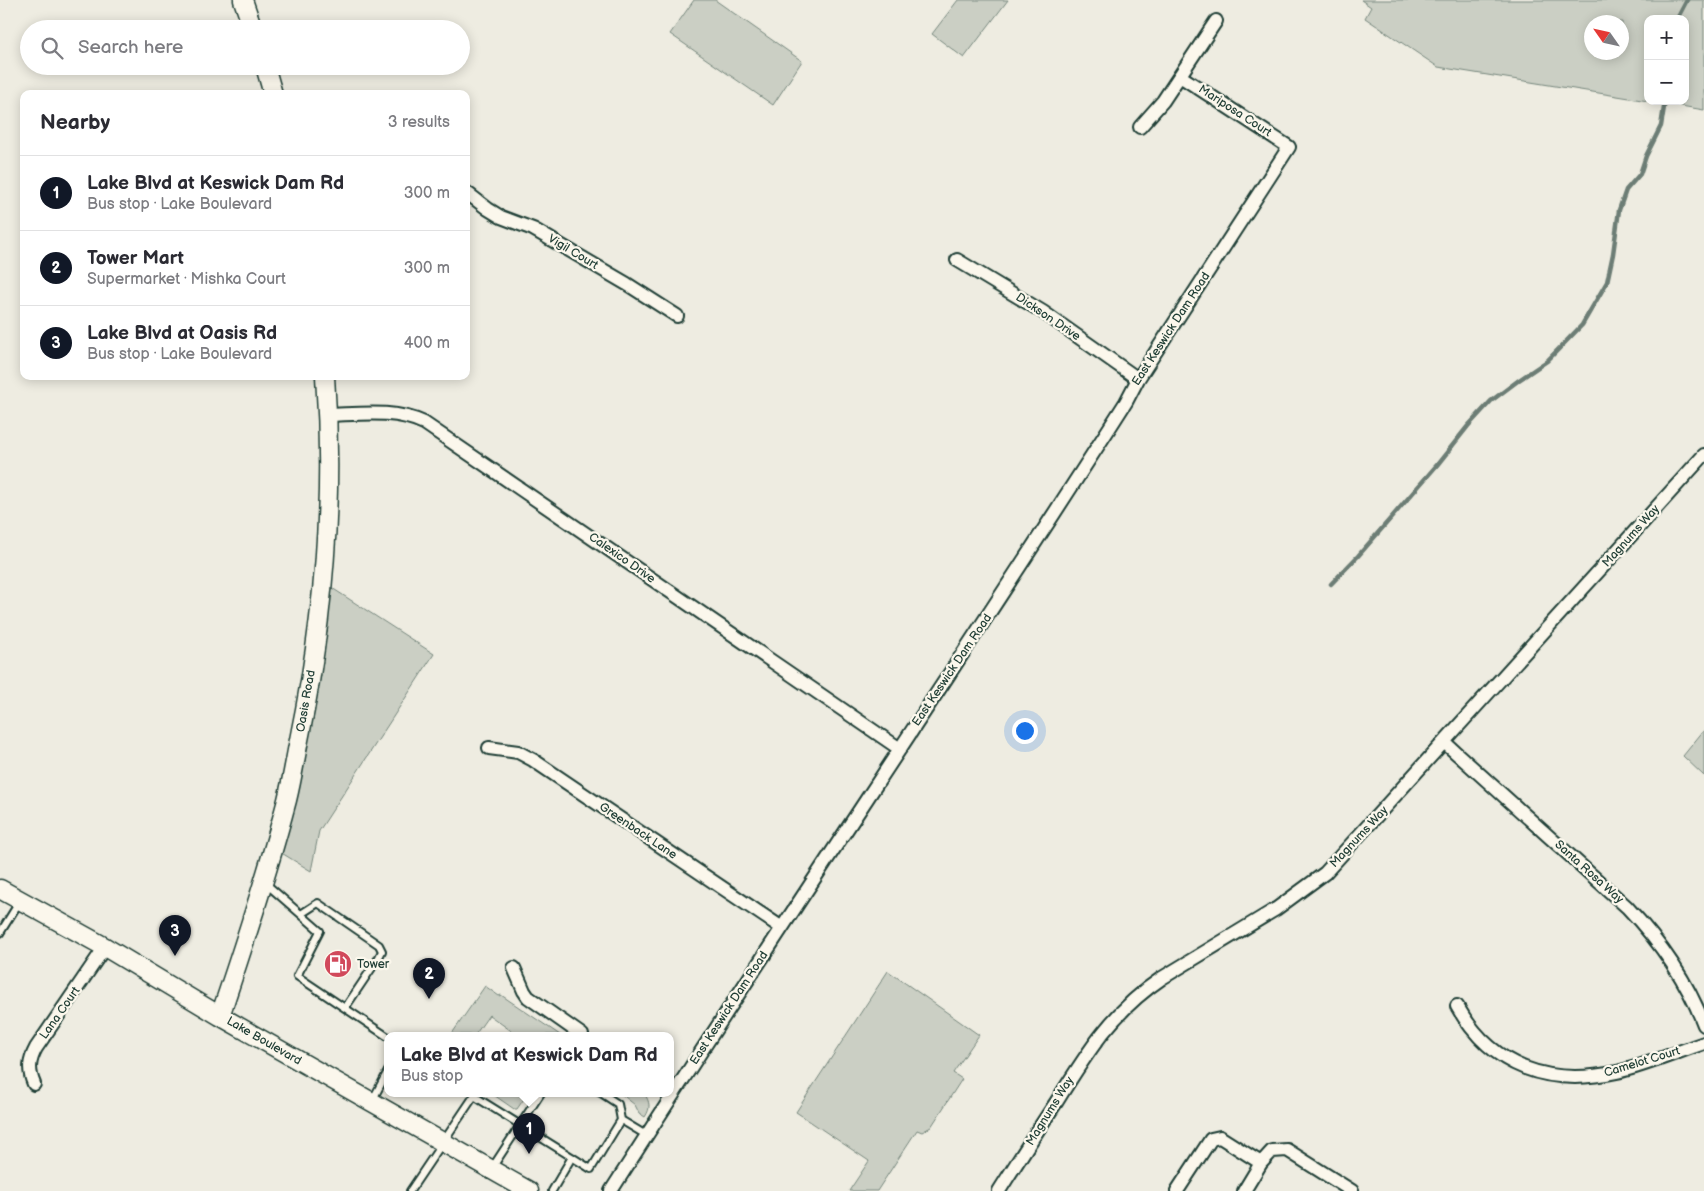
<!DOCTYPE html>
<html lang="en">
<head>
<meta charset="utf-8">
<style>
	:root { --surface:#fff; --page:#f2f2f3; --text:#2b2b33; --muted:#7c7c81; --line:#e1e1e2; --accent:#111827 }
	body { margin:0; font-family:"Balsamiq Sans",sans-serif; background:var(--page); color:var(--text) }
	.controls { position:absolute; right:15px; top:15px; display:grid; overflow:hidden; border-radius:10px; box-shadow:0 2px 12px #0003 }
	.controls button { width:45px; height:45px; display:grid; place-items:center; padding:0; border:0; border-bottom:1px solid var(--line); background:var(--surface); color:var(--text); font:25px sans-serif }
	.compass { position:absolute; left:1584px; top:15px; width:45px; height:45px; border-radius:50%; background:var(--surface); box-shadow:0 2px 12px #0003; rotate:304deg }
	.you { position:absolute; left:1024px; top:730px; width:18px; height:18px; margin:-12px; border:4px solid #fff; border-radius:50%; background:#1a73e8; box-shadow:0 0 0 8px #1a73e833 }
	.badge { display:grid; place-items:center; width:32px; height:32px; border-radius:50%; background:var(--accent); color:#fff; font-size:16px; font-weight:700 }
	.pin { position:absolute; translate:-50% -41px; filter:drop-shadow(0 1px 2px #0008) }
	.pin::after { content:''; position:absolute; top:26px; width:18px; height:15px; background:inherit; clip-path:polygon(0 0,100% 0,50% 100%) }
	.popup { position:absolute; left:384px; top:1032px; width:290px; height:65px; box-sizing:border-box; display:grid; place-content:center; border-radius:10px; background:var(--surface); filter:drop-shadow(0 1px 4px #0005); font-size:16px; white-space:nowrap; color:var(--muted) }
	.popup b { font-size:19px; color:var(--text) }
	.popup::after { content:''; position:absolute; left:50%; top:100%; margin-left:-10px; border:10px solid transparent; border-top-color:var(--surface) }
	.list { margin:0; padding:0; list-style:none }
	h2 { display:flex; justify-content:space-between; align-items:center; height:65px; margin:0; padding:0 20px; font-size:21px }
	h2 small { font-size:16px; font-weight:400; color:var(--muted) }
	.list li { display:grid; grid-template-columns:32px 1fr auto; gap:15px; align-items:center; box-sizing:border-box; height:75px; padding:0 20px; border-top:1px solid var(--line) }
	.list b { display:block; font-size:19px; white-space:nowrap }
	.list p { margin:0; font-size:16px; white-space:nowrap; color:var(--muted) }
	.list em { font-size:16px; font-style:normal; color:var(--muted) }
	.icon { flex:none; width:28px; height:28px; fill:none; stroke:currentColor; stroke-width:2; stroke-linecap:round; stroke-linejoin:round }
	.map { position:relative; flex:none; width:1704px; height:1191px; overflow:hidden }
	.search { position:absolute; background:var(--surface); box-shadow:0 2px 12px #0003; left:20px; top:20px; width:450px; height:55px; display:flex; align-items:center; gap:12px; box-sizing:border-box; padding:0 18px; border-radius:28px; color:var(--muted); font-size:19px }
	.panel { position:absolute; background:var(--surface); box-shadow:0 2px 12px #0003; left:20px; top:90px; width:450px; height:290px; border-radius:10px }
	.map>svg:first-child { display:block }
	.green { fill:#cbcfc4; stroke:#75867c; fill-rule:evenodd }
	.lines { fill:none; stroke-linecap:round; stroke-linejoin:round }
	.stream { stroke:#6c7d74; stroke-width:4.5 }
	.lane-casing { stroke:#1f3d34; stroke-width:10 }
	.street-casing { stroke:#1f3d34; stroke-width:16 }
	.secondary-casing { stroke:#1f3d34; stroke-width:21 }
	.lane { stroke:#fbf7ec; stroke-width:6 }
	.street { stroke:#fbf7ec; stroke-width:12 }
	.secondary { stroke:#fbf7ec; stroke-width:18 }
	.labels { text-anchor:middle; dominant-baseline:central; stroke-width:4.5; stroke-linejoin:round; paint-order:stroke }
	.street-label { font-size:12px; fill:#1f3d34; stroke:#fbf7ec }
	.poi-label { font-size:12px; fill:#1f3d34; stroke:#fbf7ec; text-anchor:start }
</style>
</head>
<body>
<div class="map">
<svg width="1704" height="1191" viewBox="0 0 1704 1191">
	<rect width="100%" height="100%" fill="#eeece1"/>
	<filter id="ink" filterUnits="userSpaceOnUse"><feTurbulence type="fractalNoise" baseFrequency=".02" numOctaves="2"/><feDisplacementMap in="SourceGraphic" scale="10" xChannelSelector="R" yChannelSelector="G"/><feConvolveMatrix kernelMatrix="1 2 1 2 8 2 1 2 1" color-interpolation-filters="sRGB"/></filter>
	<g filter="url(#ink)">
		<path class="green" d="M694,0H715L802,61L773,105L670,34Z
			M958,0H1008L964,58L932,34Z
			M1361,0H1704V110L1652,101H1685V19H1648V101L1438,67L1365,18L1371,7ZM1622,22V52H1592V22Z
			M332,588L434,654L319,831L311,871L280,852L301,774L317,696Z
			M1704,730V776L1683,756Z
			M888,971L979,1035L953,1073L962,1079L931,1127L922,1132L917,1130L877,1191H849L869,1161L796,1112Z
			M485,986L499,996L501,995L560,1035H517L489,1015L475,1035H451Z
			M491,1093H528L517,1109H514Z
			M620,1093H644C650,1102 651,1108 645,1117L639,1113L635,1105Z"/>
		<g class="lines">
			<path class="stream" d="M1677,19L1687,0
				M1331,584L1358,556L1437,465L1468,426L1491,401L1519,380L1547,361L1582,325L1607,282L1613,254L1619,210L1626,190L1640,174L1646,156L1661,126L1665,101"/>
			<defs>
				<path id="lane" d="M264,882L320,931L297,976L388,1037
					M301,914L318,903L379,945L382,951L378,959L345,1008
					M0,933L20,901
					M477,1093L474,1096L591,1169L621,1120L618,1104L601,1093
					M372,1101L388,1071
					M621,1120L646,1135
					M492,1168L541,1093
					M410,1191L474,1096
					M552,1191L572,1157"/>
				<path id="street" d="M1140,127L1163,101L1216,21
					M466,192L488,209L501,217L533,229L627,284L677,316
					M957,260L1043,312L1138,379
					M328,415C360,414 395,409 424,423L900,749
					M1444,742L1627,907C1660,942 1687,980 1704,1025
					M489,748L518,752L533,760L782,928
					M514,968L524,991L528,997L582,1035
					M1457,1006C1492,1068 1549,1087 1617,1072C1644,1066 1677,1052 1704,1043
					M34,1084C28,1070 29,1061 36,1048L105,947
					M611,1191C780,926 957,667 1126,402L1138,379L1289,147L1180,76
					M999,1191C1018,1161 1037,1131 1057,1101C1088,1051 1113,1011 1162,978L1276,909L1325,873L1704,455
					M1177,1191L1211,1139L1220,1137L1261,1163
					M1244,1191L1261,1163L1272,1151L1287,1150L1352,1191"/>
				<path id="secondary" d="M243,0L253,29
					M265,66L273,94
					M0,889L105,947L220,1016L529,1191
					M220,1016C244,945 268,872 287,800C292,780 295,760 299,740C324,620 334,499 325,376"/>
			</defs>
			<use href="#lane" class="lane-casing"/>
			<use href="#street" class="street-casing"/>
			<use href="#secondary" class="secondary-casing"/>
			<use href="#lane" class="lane"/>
			<use href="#street" class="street"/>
			<use href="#secondary" class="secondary"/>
		</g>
	</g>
	<defs>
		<symbol id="fuel-disc" viewBox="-11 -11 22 22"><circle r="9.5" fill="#d1495b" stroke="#fbf7ec"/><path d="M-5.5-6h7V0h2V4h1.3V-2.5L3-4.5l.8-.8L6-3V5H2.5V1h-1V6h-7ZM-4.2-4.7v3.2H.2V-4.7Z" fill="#fff"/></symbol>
	</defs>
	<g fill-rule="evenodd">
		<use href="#fuel-disc" x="322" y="948" width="32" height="32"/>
	</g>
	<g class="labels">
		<g class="street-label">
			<text transform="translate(1235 111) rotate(33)">Mariposa Court</text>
			<text transform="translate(573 252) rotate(31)">Vigil Court</text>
			<text transform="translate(1048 317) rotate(34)">Dickson Drive</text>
			<text transform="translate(1171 329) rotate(-57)">East Keswick Dam Road</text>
			<text transform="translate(1631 536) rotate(-48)">Magnums Way</text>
			<text transform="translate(622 558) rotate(35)">Calexico Drive</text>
			<text transform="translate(952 670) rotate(-56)">East Keswick Dam Road</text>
			<text transform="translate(306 701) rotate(-80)">Oasis Road</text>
			<text transform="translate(638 831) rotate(34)">Greenback Lane</text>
			<text transform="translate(1359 837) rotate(-47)">Magnums Way</text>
			<text transform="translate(1589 872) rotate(42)">Santa Rosa Way</text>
			<text transform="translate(729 1008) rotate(-57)">East Keswick Dam Road</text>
			<text transform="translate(60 1013) rotate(-55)">Lana Court</text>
			<text transform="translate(264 1041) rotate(30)">Lake Boulevard</text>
			<text transform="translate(1642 1062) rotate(-17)">Camelot Court</text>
			<text transform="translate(1050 1111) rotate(-58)">Magnums Way</text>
		</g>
		<g class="poi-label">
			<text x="357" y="964">Tower</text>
		</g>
	</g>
</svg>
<div class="controls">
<button>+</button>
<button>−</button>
</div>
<svg class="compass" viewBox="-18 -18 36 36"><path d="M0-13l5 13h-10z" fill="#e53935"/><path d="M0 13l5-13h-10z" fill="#7c7c81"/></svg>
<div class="you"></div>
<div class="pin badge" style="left:529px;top:1154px">1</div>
<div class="popup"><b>Lake Blvd at Keswick Dam Rd</b>Bus stop</div>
<div class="pin badge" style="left:429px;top:999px">2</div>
<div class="pin badge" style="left:175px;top:956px">3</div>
<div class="search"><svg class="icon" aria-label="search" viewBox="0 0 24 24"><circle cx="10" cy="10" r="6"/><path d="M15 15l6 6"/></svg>Search here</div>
<section class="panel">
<h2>Nearby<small>3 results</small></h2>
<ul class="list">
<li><span class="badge">1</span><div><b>Lake Blvd at Keswick Dam Rd</b><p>Bus stop · Lake Boulevard</p></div><em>300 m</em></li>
<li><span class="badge">2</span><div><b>Tower Mart</b><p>Supermarket · Mishka Court</p></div><em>300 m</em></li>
<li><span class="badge">3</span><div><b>Lake Blvd at Oasis Rd</b><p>Bus stop · Lake Boulevard</p></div><em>400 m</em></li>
</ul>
</section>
</div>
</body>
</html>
